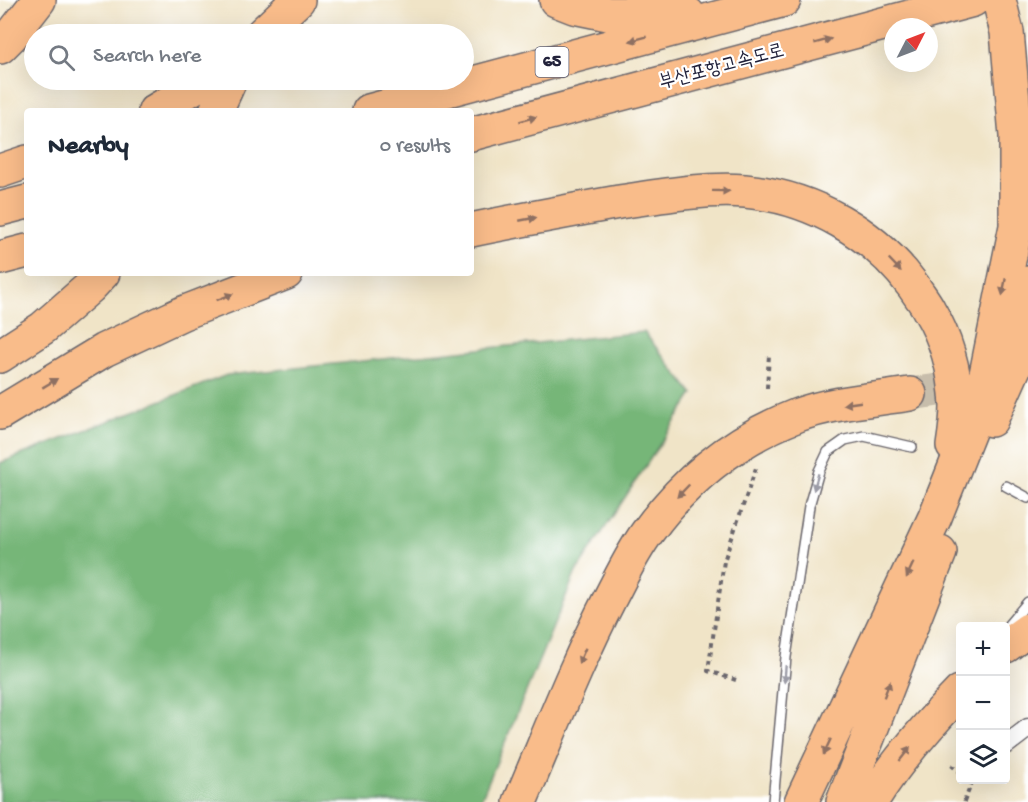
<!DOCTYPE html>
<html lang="en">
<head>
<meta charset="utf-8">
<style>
	:root { --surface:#fff; --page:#f2f2f3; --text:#1f2937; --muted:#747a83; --line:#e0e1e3 }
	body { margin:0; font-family:"Gochi Hand","Poor Story",sans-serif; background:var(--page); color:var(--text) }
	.controls { position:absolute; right:18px; bottom:18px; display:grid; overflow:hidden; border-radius:6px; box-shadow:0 6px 24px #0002 }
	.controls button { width:54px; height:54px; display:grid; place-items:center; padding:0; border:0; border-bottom:2px solid var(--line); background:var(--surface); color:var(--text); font:30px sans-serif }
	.compass { position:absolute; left:884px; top:18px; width:54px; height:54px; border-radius:50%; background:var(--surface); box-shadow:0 6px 24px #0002; rotate:48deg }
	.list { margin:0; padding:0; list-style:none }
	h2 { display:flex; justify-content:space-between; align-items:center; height:78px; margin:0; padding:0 24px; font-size:26px }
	h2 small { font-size:20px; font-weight:400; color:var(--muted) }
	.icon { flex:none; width:33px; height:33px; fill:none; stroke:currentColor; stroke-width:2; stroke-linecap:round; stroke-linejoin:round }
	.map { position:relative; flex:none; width:1028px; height:802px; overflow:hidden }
	.search { position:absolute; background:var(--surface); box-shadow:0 6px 24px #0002; left:24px; top:24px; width:450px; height:66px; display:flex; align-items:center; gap:15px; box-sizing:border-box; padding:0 21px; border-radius:33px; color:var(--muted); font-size:22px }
	.panel { position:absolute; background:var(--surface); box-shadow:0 6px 24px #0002; left:24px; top:108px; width:450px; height:168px; border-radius:6px }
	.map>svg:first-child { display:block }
	.forest { fill:#76b678; stroke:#4c6c5a; stroke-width:1.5 }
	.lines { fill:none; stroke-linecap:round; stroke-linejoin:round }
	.motorway-tunnel { stroke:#c7bdab; stroke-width:33; stroke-dasharray:33 16; stroke-linecap:butt }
	.service-casing { stroke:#6a666c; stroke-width:12 }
	.minor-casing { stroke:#6a666c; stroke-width:21 }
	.motorway-casing { stroke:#6a666c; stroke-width:36 }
	.path { stroke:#6a666c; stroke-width:4; stroke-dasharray:4.5 4.5; stroke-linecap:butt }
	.service { stroke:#fff; stroke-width:9 }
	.minor { stroke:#fff; stroke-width:18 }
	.motorway { stroke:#f9bc8a; stroke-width:33 }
	.oneway { fill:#8e6f62 }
	.oneway2 { fill:#9c9ca7 }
	.labels { text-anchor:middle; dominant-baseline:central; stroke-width:4.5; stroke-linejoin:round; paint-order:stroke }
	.shield { fill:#fff; stroke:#646476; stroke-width:1.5 }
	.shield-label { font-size:18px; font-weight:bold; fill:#22223b }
	.street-label { font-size:20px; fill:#22223b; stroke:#fff }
</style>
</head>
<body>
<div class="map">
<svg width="1028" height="802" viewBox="0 0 1028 802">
	<rect width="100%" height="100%" fill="#fff"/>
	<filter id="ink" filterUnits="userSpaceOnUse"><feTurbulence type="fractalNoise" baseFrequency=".0167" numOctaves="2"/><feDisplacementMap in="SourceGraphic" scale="12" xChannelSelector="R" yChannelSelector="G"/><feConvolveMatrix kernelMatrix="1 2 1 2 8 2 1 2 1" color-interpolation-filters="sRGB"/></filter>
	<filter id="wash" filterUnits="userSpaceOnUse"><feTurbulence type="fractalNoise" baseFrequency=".008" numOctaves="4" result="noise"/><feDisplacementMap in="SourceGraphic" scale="24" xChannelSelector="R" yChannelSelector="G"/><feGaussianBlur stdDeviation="1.35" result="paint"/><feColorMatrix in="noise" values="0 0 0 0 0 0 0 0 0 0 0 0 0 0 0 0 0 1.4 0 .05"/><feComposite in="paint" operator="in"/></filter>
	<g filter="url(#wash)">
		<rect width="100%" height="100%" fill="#f0e4c7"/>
		<path class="forest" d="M644,332L693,394L576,572L480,802H0V463L227,375Z"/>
	</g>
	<g filter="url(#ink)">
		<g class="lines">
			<path class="motorway-tunnel" d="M910,394L982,384"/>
			<defs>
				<path id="service" d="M1006,486L1028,498
					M1006,628L1028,602
					M773,802L786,657L809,506L819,471L828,452L845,440L864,436L912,447"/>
				<path id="minor" d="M1007,744L1028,728"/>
				<path id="motorway" d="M556,0L574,7L608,14H688
					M262,34L298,0
					M0,47L11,36L39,0
					M155,111L206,80
					M216,111L230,80
					M369,111L784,0
					M471,134L973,0
					M0,171L27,162
					M0,209L27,202
					M471,230C520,220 569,211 619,202C660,196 703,188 745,191C812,197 875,233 914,287C919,295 925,302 929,310C946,338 955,372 957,405C957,418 955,433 953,446
					M0,258L27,251
					M0,356L43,328L90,287L103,273
					M1011,358L1027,299L1028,283
					M0,413L104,350L183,313L286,273
					M991,420L1028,337
					M1006,646L1028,630
					M520,802C549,734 576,664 610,598C622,575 633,551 649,530C687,478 738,438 798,415C833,402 873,400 910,394
					M801,802L935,517L980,404L1016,226V136L1007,32L999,0
					M843,802L940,552
					M871,802C896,761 927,726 960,692"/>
			</defs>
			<use href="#service" class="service-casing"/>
			<use href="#minor" class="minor-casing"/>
			<use href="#motorway" class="motorway-casing"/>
			<path class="path" d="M767,388L769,354
				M736,680L708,671L724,561L757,465
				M951,765L960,772
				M964,802L973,780"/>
			<use href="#service" class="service"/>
			<use href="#minor" class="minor"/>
			<use href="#motorway" class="motorway"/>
		</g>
		<defs><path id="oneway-solid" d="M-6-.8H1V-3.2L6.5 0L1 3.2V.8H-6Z" transform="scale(1.5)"/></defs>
		<g class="oneway">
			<use href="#oneway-solid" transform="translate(638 39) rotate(165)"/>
			<use href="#oneway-solid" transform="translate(823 41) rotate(-15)"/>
			<use href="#oneway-solid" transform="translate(528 119) rotate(-15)"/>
			<use href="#oneway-solid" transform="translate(721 191) rotate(1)"/>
			<use href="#oneway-solid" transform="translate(528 219) rotate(-11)"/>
			<use href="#oneway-solid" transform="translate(895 265) rotate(46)"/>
			<use href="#oneway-solid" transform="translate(1004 287) rotate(101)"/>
			<use href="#oneway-solid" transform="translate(225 297) rotate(-21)"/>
			<use href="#oneway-solid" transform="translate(50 383) rotate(-31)"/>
			<use href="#oneway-solid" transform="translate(852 403) rotate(172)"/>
			<use href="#oneway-solid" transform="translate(683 491) rotate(134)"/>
			<use href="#oneway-solid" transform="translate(910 570) rotate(115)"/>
			<use href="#oneway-solid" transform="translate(582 656) rotate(113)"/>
			<use href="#oneway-solid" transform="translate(887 689) rotate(-69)"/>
			<use href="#oneway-solid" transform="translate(827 747) rotate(115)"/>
			<use href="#oneway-solid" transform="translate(905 754) rotate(-52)"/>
		</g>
		<g class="oneway2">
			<use href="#oneway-solid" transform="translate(816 482) rotate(106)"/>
			<use href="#oneway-solid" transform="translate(785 674) rotate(95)"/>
		</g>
	</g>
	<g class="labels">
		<rect class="shield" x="535.5" y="47" width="33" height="30" rx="4.5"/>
		<g class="shield-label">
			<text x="552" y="62">65</text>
		</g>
		<g class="street-label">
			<text transform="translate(722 68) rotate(-15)">부산포항고속도로</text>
		</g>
	</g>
</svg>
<div class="controls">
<button>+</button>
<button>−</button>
<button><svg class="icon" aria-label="layers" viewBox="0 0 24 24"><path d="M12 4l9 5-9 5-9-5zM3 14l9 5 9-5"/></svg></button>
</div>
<svg class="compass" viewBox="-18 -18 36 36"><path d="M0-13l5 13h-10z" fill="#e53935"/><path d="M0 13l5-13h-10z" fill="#747a83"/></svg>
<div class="search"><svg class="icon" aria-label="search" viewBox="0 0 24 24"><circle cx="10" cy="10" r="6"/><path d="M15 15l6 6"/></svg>Search here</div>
<section class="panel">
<h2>Nearby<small>0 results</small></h2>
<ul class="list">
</ul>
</section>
</div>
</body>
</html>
